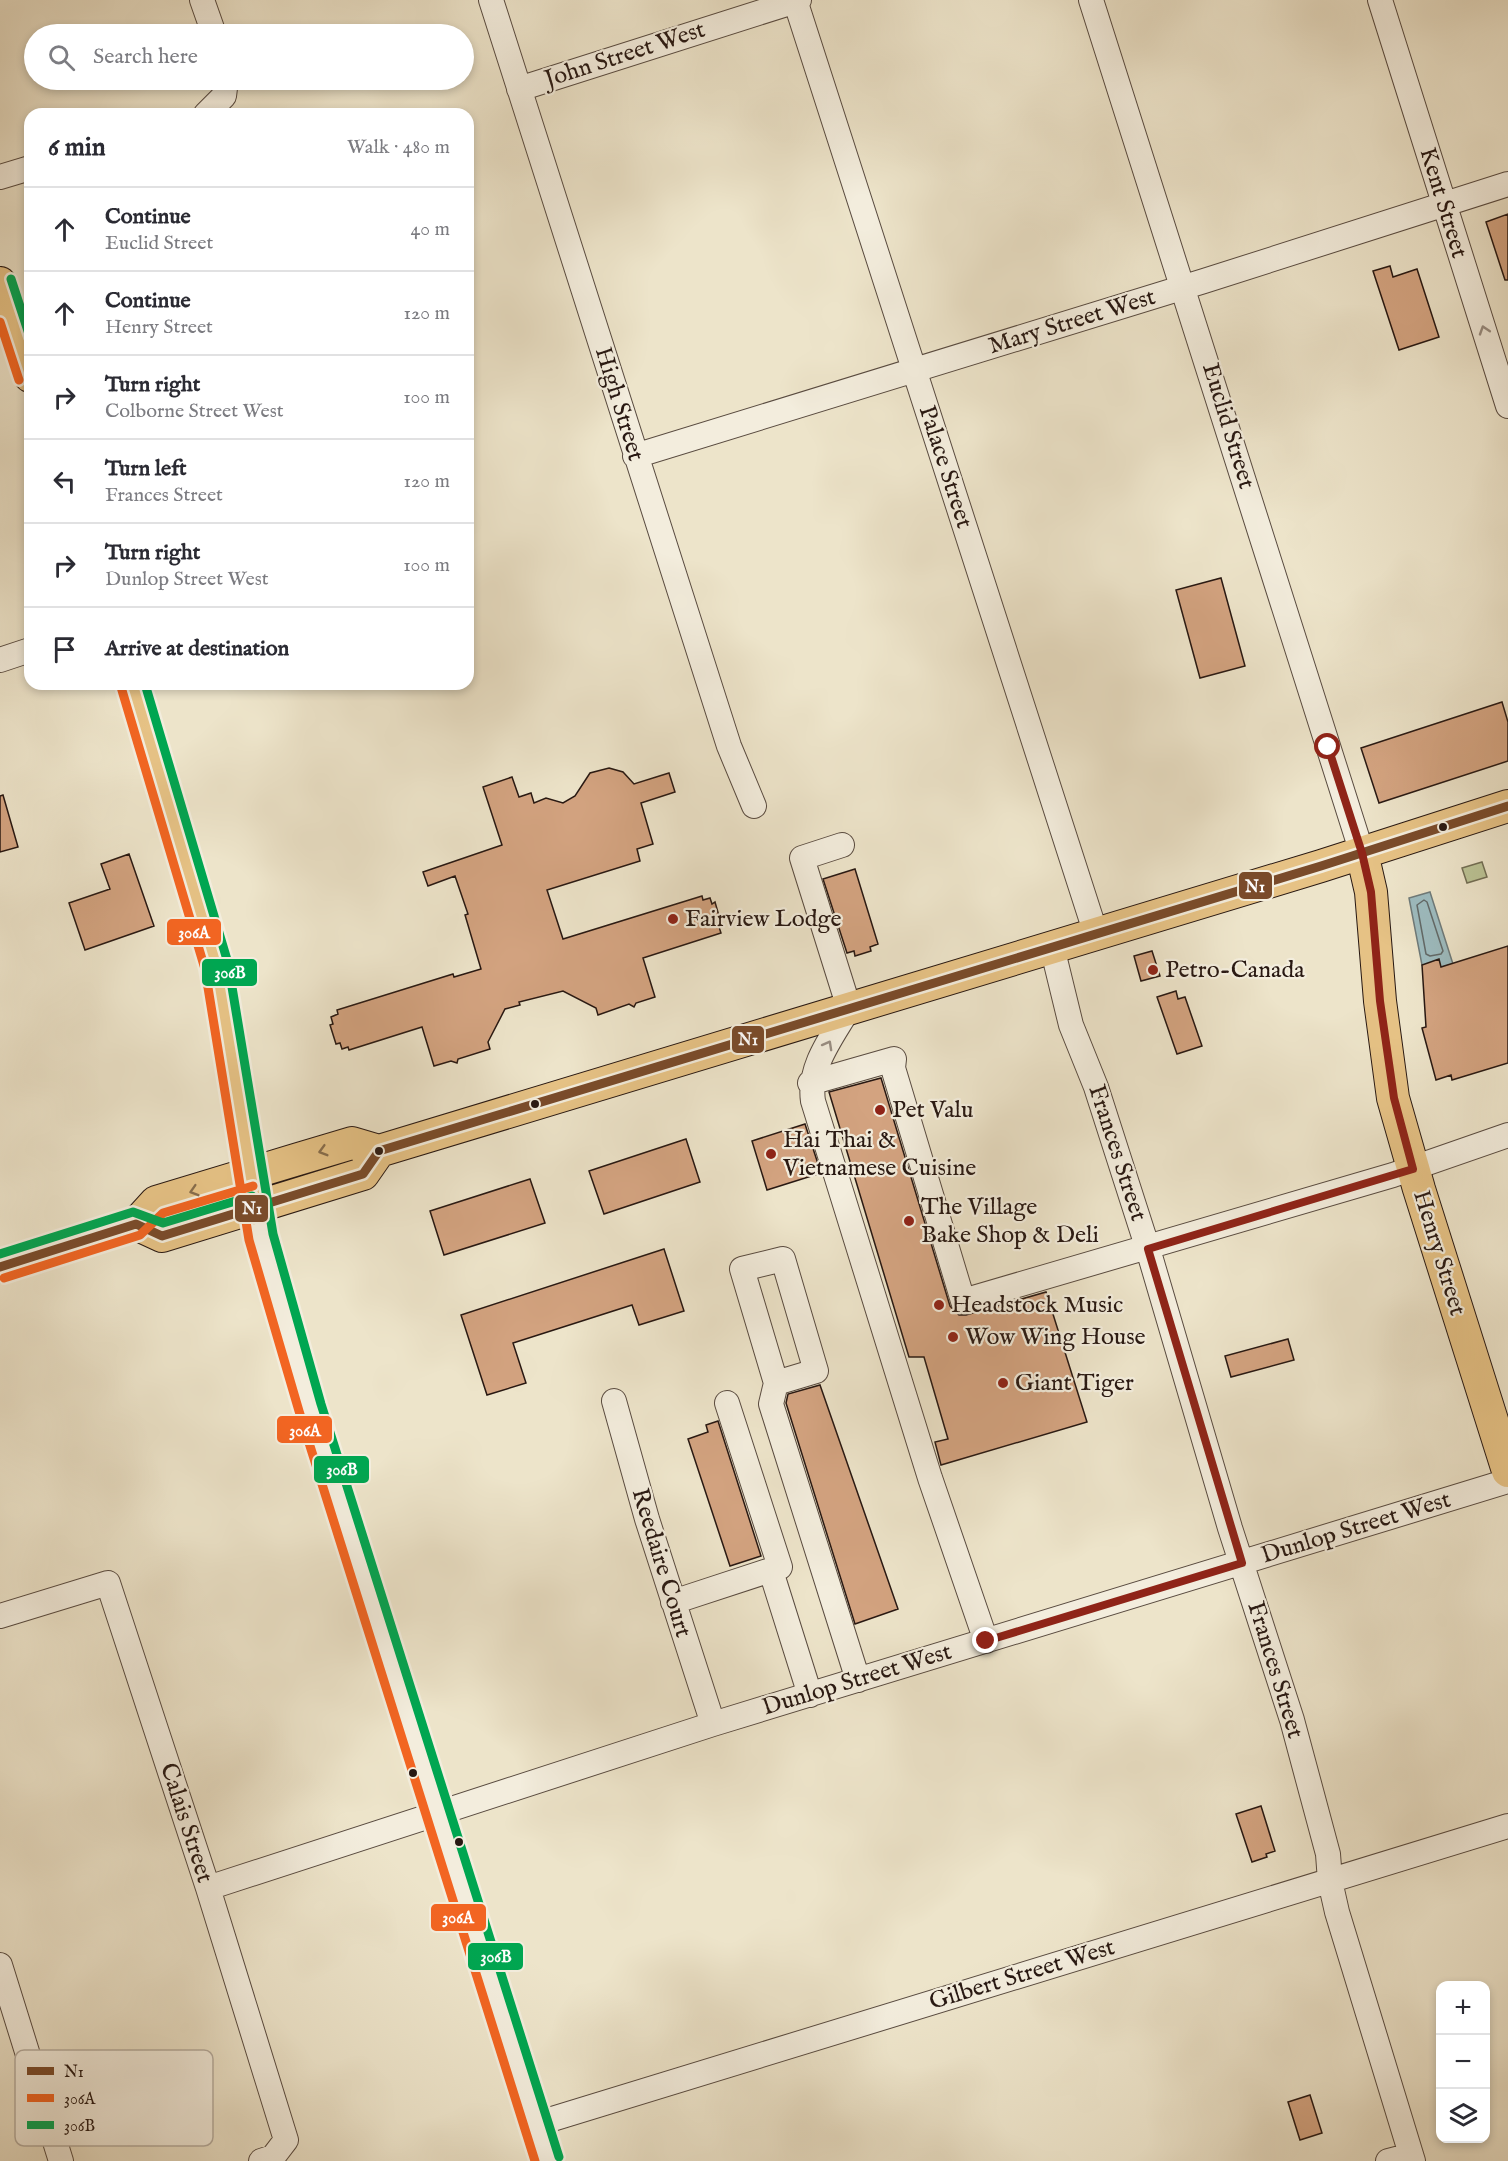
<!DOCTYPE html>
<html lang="en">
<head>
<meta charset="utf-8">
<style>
	:root { --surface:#fff; --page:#f2f2f3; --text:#2b2b33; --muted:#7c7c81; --line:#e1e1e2 }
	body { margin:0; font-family:"IM FELL English",serif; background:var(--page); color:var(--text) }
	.controls { position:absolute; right:18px; bottom:18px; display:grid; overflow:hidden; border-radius:12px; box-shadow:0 3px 9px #0003 }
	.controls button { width:54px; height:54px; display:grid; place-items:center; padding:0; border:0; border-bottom:2px solid var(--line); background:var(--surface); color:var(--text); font:30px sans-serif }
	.stop { position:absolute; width:18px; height:18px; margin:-14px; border:4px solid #8f2418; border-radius:50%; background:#fff }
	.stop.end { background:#8f2418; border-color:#fff; box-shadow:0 2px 6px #0008 }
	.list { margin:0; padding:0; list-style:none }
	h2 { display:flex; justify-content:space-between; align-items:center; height:78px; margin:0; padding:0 24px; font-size:26px }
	h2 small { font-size:20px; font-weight:400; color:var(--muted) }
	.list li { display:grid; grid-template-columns:39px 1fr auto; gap:18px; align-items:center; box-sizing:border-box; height:84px; padding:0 24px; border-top:2px solid var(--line) }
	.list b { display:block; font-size:22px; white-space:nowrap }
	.list p { margin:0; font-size:20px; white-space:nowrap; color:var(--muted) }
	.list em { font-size:20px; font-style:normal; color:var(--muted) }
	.icon { flex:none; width:33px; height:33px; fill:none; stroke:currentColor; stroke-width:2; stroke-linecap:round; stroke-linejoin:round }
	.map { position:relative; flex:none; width:1508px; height:2161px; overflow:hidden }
	.search { position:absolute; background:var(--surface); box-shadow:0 3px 9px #0003; left:24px; top:24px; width:450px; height:66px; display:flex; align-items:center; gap:15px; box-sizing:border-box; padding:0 21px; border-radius:33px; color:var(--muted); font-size:22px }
	.panel { position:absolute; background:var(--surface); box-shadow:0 3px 9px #0003; left:24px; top:108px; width:450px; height:582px; border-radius:18px }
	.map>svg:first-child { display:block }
	.green { fill:#bbc395; stroke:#726e54; stroke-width:1.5 }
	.water { fill:#9dbcc0; stroke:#6e7a7a; stroke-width:1.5 }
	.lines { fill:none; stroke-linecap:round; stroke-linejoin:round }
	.shore { stroke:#626a69; stroke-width:1.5 }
	.building { fill:#d3a380; stroke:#281812; stroke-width:1.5 }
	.minor-casing { stroke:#594b40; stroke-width:26 }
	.major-casing { stroke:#281812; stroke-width:34 }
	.minor { stroke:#f3eddd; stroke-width:24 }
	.major { stroke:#e6c285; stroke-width:32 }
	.bus-1-casing { stroke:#f3eddd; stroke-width:14 }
	.bus-2-casing { stroke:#f3eddd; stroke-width:14 }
	.bus-3-casing { stroke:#f3eddd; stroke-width:14 }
	.bus-1 { stroke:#7a4b2a; stroke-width:9 }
	.bus-2 { stroke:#f26522; stroke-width:9 }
	.bus-3 { stroke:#00a651; stroke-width:9 }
	.oneway { stroke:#988d82 }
	.oneway2 { stroke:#876d4c }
	.route { stroke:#8f2418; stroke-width:8 }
	.bus-dot { fill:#281812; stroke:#f3eddd; stroke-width:2 }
	.poi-dot { fill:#8f2418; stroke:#f3eddd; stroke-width:2 }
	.labels { text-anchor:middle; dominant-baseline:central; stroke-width:4.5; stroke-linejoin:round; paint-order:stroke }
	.street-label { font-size:24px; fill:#281812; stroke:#f3eddd }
	.poi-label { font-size:24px; fill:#281812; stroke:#f3eddd; text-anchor:start }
	.key { fill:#f3eddd; stroke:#b6ada0; stroke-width:1.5 }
	.key-label { font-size:16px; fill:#281812 }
	.line-badge { stroke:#f3eddd; stroke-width:2 }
	.badge-label { font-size:16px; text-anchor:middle; font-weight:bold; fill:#fff }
</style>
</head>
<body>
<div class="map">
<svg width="1508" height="2161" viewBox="0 0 1508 2161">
	<rect width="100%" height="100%" fill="#ede4ca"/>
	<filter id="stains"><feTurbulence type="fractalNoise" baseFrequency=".00333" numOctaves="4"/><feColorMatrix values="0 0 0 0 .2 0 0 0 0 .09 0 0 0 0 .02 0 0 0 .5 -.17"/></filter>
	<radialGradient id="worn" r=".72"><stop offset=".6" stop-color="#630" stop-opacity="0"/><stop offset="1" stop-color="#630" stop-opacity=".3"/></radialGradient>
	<path class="green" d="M1482,862L1487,877L1467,883L1462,868Z"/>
	<path class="water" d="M1430,892L1460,986L1422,965L1409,898Z"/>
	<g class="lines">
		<path class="shore" d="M1424,900L1427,902L1443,951L1441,954L1430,956L1426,954L1417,905Z"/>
	</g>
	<path class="building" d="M1508,214V280H1505L1486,222Z
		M1390,266L1393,277L1417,269L1439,337L1399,350L1373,271Z
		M1221,578L1245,666L1200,678L1176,590Z
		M1502,702L1508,722V761L1379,803L1361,748Z
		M609,768L623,772L634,784L669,773L675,792L641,803L653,844L637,849L640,861L547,890L563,939L702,896L703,900L710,898L712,904L715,902L721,923L718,924L721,933L643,958L655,997L636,1003L634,1007L629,1004L598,1015L596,1008L563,991L519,1002L520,1005L505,1009L488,1042L490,1049L458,1059L457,1063L451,1061L434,1066L422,1027L349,1050L348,1047L342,1049L340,1043L336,1044L330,1025L333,1024L331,1017L338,1014L337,1010L453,974L454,977L481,969L465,915L468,914L455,876L428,886L423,872L502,845L483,787L512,777L519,797L531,793L534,803L546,798L563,803L575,796L590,773Z
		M3,795L18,847L0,852V796Z
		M129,854L154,926L85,950L69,903L110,889L101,864Z
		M855,869L878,944L870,947L871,951L855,956L854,951L847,953L823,879Z
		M1508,946V1063L1452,1080L1451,1075L1436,1080L1422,1028L1426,1027L1422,965L1439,959L1441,967Z
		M1152,951L1160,976L1141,981L1134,956Z
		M1176,991L1178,999L1185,997L1202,1046L1177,1054L1157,997Z
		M881,1078L950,1306L959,1315H966L1046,1292L1087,1422L941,1465L935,1442L948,1439L924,1357H909L829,1092Z
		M805,1124L821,1173L767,1190L752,1141Z
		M686,1139L700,1182L604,1214L589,1171Z
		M530,1179L545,1223L444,1255L430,1211Z
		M664,1249L684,1311L639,1325L632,1305L513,1343L526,1383L487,1395L461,1315Z
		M1288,1339L1294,1360L1231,1377L1225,1356Z
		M820,1385L898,1609L855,1624L786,1403L788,1394Z
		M718,1421L761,1556L730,1566L688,1439L708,1432L706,1425Z
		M1261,1806L1275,1851L1266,1854L1267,1857L1252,1862L1236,1814Z
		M1310,2095L1322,2133L1300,2140L1288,2102Z"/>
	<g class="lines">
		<defs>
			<path id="minor" d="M202,0L214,34
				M491,0L729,746L754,806
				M795,0L1096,934
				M1091,0L1362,853
				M1380,0L1508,406
				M519,89L799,0
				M206,114L224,96L226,80
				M0,177L30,168
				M635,456L1204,281L1508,184
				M0,660L30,650
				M842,845L802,858L849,1008C832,1037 808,1067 813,1101L930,1478L986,1641
				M1052,947L1071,1025L1096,1087L1148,1249L1230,1528L1292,1720L1328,1854L1330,1881L1337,1912L1413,2161
				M810,1083L894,1059L893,1068L963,1301L1393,1175L1508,1135
				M250,1174L261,1237L310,1407L548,2161
				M776,1383L742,1269L783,1259L816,1371L776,1383L771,1404L858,1680
				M614,1401L647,1519L713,1724
				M771,1571L810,1695
				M673,1602L780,1567L727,1403
				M0,1616L108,1583L208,1888L286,2140L273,2157L261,2161
				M208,1888L713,1724L1508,1481
				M0,1965L61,2161
				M536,2124L1508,1826
				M1388,2161L1411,2155"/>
			<path id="major" d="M0,283L30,376
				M132,684L217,966L250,1174
				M1362,853L1371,892L1380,1001L1393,1098L1419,1189L1508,1471
				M136,1224L162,1236L363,1174L379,1151
				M0,1267L136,1224L156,1202L295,1160L352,1143L379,1151L1321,866L1508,806"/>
		</defs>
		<use href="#minor" class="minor-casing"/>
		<use href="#major" class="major-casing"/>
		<use href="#minor" class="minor"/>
		<use href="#major" class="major"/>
		<defs>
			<path id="bus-1" d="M0,1267L136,1224L162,1236L363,1174L379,1151L1321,866L1508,806"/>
			<path id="bus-2" d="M0,322L19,380
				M121,687L205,969L249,1240L299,1411L535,2161
				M4,1278L140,1235L163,1213L253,1186"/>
			<path id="bus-3" d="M11,279L30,337
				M145,684L228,963L273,1234L321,1404L559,2157
				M0,1254L133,1212L163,1223L252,1196"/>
		</defs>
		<use href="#bus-1" class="bus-1-casing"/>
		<use href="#bus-2" class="bus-2-casing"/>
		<use href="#bus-3" class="bus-3-casing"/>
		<use href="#bus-1" class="bus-1"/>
		<use href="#bus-2" class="bus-2"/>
		<use href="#bus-3" class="bus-3"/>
	</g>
	<defs><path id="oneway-chevron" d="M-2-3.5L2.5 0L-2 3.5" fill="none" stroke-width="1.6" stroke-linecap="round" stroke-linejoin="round" transform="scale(1.5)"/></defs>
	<g class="oneway">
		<use href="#oneway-chevron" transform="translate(1484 330) rotate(-108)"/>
		<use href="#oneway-chevron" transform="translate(828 1045) rotate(-61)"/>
	</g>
	<g class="oneway2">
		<use href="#oneway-chevron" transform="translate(323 1151) rotate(164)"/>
		<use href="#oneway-chevron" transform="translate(194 1191) rotate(163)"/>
	</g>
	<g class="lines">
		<path class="route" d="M986,1641L1242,1563L1148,1249L1413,1169L1394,1098L1380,1001L1371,892L1362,853L1328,747"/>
	</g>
	<g class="bus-dot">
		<circle cx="1443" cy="827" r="5"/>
		<circle cx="535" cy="1104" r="5"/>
		<circle cx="379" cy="1151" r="5"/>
		<circle cx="413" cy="1773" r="5"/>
		<circle cx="459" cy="1842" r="5"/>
	</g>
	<g class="poi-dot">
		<circle cx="673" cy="919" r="6"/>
		<circle cx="1153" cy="970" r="6"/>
		<circle cx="880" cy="1110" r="6"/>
		<circle cx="771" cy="1154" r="6"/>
		<circle cx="909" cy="1221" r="6"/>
		<circle cx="939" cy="1305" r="6"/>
		<circle cx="953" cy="1337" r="6"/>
		<circle cx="1003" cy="1383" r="6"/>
	</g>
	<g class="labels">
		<g class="street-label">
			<text transform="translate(625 55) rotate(-18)">John Street West</text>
			<text transform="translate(1443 203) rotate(73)">Kent Street</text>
			<text transform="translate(1072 322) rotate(-17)">Mary Street West</text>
			<text transform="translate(619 404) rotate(73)">High Street</text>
			<text transform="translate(1228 426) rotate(73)">Euclid Street</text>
			<text transform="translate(945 467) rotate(72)">Palace Street</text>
			<text transform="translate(1117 1153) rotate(72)">Frances Street</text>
			<text transform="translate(1439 1253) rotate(73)">Henry Street</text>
			<text transform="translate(1356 1528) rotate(-17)">Dunlop Street West</text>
			<text transform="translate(661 1563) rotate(73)">Reedaire Court</text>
			<text transform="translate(1275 1670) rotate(73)">Frances Street</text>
			<text transform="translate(857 1680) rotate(-17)">Dunlop Street West</text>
			<text transform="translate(186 1823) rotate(72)">Calais Street</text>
			<text transform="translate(1022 1975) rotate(-17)">Gilbert Street West</text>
		</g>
		<g class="poi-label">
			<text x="685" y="919">Fairview Lodge</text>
			<text x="1165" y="970">Petro-Canada</text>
			<text x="892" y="1110">Pet Valu</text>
			<text x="783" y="1140">Hai Thai &amp;<tspan x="783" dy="28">Vietnamese Cuisine</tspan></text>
			<text x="921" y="1207">The Village<tspan x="921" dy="28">Bake Shop &amp; Deli</tspan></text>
			<text x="951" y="1305">Headstock Music</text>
			<text x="965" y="1337">Wow Wing House</text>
			<text x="1015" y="1383">Giant Tiger</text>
		</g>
	</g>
	<rect x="15" y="2050" width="198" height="96" rx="9" class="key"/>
	<rect x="27" y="2067" width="27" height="8" fill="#7a4b2a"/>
	<rect x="27" y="2094" width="27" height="8" fill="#f26522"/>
	<rect x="27" y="2121" width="27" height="8" fill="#00a651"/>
	<g class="key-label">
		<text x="64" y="2077">N1</text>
		<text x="64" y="2104">306A</text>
		<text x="64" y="2131">306B</text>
	</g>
	<g class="line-badge">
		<rect x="1238" y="871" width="35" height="29" rx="6" fill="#7a4b2a"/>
		<rect x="166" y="918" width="56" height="28" rx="6" fill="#f26522"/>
		<rect x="201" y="958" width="57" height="29" rx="6" fill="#00a651"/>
		<rect x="731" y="1025" width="34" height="29" rx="6" fill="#7a4b2a"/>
		<rect x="234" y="1194" width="35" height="29" rx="6" fill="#7a4b2a"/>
		<rect x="276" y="1415" width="57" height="29" rx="6" fill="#f26522"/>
		<rect x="313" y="1455" width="57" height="29" rx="6" fill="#00a651"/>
		<rect x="430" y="1903" width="57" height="29" rx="6" fill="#f26522"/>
		<rect x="467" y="1942" width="57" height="29" rx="6" fill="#00a651"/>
	</g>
	<g class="badge-label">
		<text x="1255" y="892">N1</text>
		<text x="194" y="938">306A</text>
		<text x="230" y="978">306B</text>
		<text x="748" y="1045">N1</text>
		<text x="252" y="1214">N1</text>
		<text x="305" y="1436">306A</text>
		<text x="342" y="1475">306B</text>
		<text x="458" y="1923">306A</text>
		<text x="496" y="1962">306B</text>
	</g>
	<rect width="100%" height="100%" filter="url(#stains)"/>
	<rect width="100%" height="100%" fill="url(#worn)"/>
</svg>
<div class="controls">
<button>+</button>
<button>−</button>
<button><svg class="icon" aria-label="layers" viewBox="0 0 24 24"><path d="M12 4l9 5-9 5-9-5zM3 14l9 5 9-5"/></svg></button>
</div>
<div class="stop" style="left:1328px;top:747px"></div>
<div class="stop end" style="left:986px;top:1641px"></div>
<div class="search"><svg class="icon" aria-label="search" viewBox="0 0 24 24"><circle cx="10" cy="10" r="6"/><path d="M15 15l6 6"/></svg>Search here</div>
<section class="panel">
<h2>6 min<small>Walk · 480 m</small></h2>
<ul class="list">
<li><svg class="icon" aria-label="ahead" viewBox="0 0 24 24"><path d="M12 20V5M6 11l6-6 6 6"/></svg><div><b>Continue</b><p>Euclid Street</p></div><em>40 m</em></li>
<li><svg class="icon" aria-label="ahead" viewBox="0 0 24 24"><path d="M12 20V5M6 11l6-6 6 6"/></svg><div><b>Continue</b><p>Henry Street</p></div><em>120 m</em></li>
<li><svg class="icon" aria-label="right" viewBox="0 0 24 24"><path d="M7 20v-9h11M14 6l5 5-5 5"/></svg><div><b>Turn right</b><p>Colborne Street West</p></div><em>100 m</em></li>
<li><svg class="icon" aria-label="left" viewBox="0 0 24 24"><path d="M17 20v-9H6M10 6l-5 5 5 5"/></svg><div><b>Turn left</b><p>Frances Street</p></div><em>120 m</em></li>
<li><svg class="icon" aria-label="right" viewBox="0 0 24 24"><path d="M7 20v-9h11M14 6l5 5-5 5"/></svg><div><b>Turn right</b><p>Dunlop Street West</p></div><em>100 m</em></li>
<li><svg class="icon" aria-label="arrive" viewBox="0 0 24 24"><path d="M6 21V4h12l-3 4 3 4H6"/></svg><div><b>Arrive at destination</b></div></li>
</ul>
</section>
</div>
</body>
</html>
